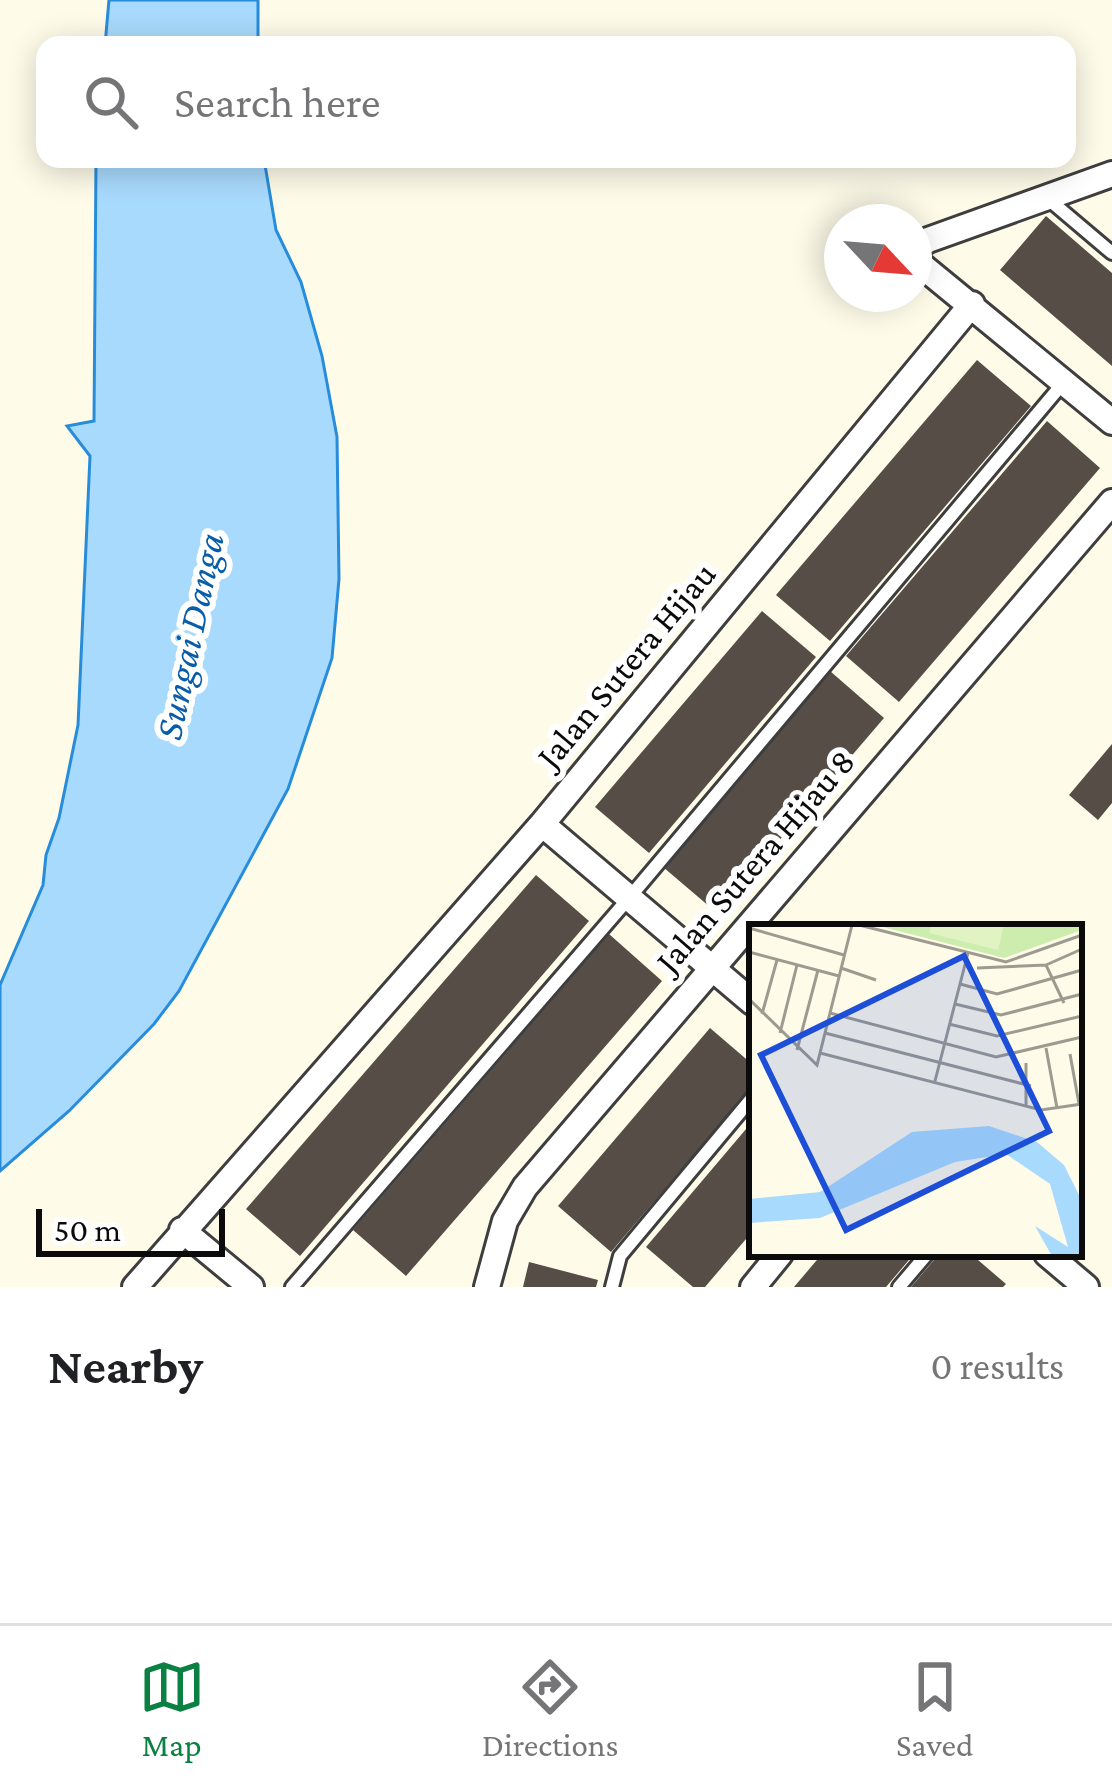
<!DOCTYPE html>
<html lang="en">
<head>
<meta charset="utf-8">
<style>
	:root { --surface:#fff; --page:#f2f2f2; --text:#202124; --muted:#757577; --line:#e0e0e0; --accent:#0b8043 }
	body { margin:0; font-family:"Crimson Pro",serif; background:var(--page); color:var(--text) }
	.compass { position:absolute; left:824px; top:204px; width:108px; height:108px; border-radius:50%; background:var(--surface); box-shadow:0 6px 30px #0003; rotate:116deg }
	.scale { position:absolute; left:36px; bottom:30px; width:189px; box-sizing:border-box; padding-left:12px; border:6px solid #0b0b0b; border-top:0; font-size:33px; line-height:42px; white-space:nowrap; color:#0b0b0b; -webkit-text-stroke:9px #fff; paint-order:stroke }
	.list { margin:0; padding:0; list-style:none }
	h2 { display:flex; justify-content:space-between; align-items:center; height:156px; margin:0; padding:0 48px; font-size:51px }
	h2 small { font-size:39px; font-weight:400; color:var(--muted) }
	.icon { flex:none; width:66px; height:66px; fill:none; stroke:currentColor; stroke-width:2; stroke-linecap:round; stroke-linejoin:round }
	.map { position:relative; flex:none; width:1112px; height:1287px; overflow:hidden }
	.search { position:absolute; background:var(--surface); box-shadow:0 6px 30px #0003; left:36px; right:36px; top:36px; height:132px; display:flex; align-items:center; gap:30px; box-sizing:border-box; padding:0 42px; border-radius:24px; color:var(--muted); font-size:45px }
	.sheet { height:336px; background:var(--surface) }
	nav { display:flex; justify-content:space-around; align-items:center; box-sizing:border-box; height:168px; border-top:3px solid var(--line); background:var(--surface); font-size:33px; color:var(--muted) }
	nav a { display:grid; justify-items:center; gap:6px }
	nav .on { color:var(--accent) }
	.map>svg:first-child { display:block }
	.water { fill:#a8dafd; stroke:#278ddb; stroke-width:3 }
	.building { fill:#554d46 }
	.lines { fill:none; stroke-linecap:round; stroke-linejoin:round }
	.lane-casing { stroke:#3e3e3e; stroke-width:18 }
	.street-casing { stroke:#3e3e3e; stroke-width:30 }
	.lane { stroke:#fff; stroke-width:12 }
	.street { stroke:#fff; stroke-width:24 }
	.labels { text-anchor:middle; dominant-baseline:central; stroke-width:12; stroke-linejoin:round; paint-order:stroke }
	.street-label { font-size:36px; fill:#0b0b0b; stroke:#fff }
	.water-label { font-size:39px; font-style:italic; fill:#095da8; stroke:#fff }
	.inset-road { fill:none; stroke:#9d9b90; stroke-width:3 }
	.view { fill:#1d4ed8; fill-opacity:0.15; stroke:#1d4ed8; stroke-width:6 }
	.inset-edge { fill:none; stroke:#0b0b0b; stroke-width:6 }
</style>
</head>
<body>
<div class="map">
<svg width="1112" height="1287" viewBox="0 0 1112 1287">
	<rect width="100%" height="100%" fill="#fffbe9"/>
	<path class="water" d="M109,0H258V45H105Z
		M96,159H264L276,230L301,282L322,356L337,437L339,579L332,658L288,789L179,991L154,1024L69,1111L0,1171V985L43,885L46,855L59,818L78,725L90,456L67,426L94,421Z"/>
	<path class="building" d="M1046,216L1112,273V366L1000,270Z
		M977,360L1031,406L830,641L776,595Z
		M1047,421L1100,468L899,702L846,656Z
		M762,611L816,657L649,853L595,807Z
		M830,671L884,718L717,913L663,867Z
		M1112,744V803L1098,820L1069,795Z
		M536,875L589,921L300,1256L246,1209Z
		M609,934L662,981L406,1276L353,1230Z
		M710,1028L752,1064V1087L611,1252L558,1206Z
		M752,1122V1232L705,1287H693L646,1247Z
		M822,1254H914L886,1287H794Z
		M939,1254H971L1006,1284L1003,1287H911Z
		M529,1262L598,1280L596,1287H523Z"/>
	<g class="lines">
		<defs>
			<path id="lane" d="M1047,198L1112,253
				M292,1287L629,898L1064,382
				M612,1287L620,1256L752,1098
				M899,1287L927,1254"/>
			<path id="street" d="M1112,174L928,240L915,248L916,261L1112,422
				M542,824L752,1002
				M182,1230L251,1287
				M1047,1254L1086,1287
				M135,1287L542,824L972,304
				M487,1287L505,1221L525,1187L1112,502
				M753,1287L780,1254"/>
		</defs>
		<use href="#lane" class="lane-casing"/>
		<use href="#street" class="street-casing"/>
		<use href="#lane" class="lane"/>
		<use href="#street" class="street"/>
	</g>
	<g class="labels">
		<g class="street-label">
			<text transform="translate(626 665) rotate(-50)">Jalan Sutera Hijau</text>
			<text transform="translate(755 861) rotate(-49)">Jalan Sutera Hijau 8</text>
		</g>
		<g class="water-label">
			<text transform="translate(189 636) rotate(-78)">Sungai Danga</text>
		</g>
	</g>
	<g transform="translate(749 924)">
		<rect width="333" height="333" fill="#fffbe9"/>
		<path d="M126,1H333V6L255,34Z" fill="#cdedaf"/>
		<path d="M182,1H255L249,26L180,9Z" fill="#e1f3c2"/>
		<path d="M240,202L288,218L315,241L333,277V332H303L286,302L319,323L301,260L257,230L206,238L71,294L0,299V275L71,268L163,208Z" fill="#a8dafd"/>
		<path class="inset-road" d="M110,1L257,38L333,11M0,4L95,31M0,28L90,52M297,41L333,25M92,44L127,56M228,44L297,41L315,79M211,60L248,70L333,46M0,75L68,141L103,1M206,80L252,91L333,70M81,89L247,133L333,113M13,90L28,36M200,100L248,112L333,92M31,109L48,41M76,109L282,162M297,124L308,184M48,126L69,46M71,129L292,186L333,180M321,130L330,180M277,139V183M186,157L219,29"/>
		<path class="view" d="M215,32L300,207L97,306L12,131Z"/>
		<rect width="333" height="333" class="inset-edge"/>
	</g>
</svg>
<svg class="compass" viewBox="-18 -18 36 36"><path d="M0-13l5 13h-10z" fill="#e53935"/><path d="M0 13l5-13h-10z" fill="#757577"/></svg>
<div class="scale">50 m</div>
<div class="search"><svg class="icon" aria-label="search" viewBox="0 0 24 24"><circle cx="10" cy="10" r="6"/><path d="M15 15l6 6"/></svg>Search here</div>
</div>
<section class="sheet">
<h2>Nearby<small>0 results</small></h2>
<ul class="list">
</ul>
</section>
<nav>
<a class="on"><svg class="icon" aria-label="map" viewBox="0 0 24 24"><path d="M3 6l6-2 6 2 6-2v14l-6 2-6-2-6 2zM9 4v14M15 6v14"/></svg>Map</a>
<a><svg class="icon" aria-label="directions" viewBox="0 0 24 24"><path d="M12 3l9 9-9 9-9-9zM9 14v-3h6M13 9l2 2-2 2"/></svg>Directions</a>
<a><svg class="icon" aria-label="saved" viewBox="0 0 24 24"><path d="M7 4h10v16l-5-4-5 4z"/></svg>Saved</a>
</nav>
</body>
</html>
